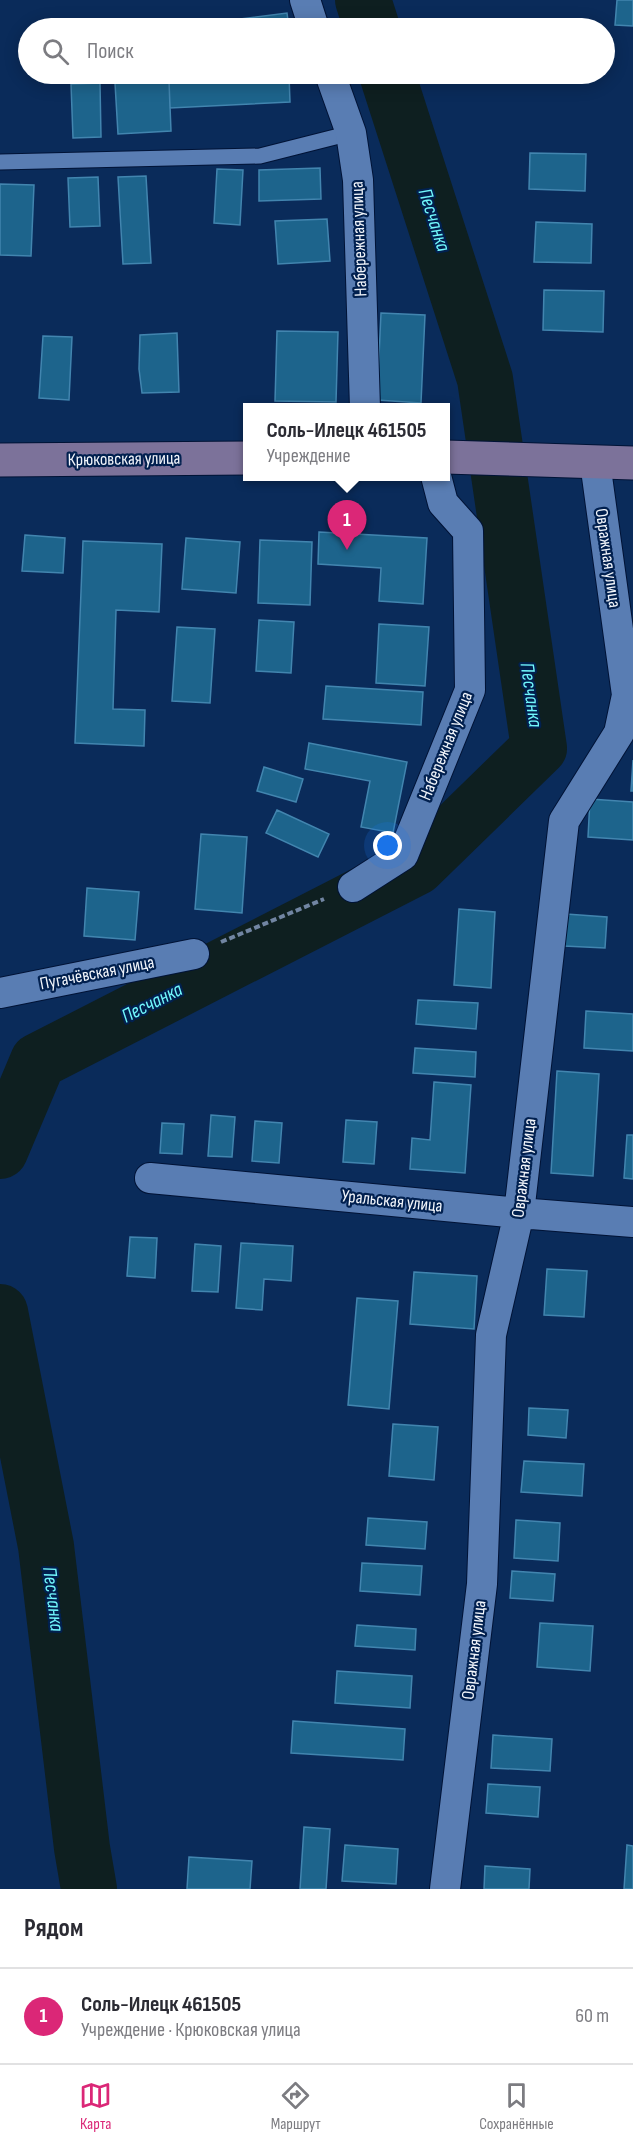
<!DOCTYPE html>
<html lang="ru">
<head>
<meta charset="utf-8">
<style>
	:root { --surface:#fff; --page:#f7f7f7; --text:#2b2b33; --muted:#7c7c81; --line:#e1e1e2; --accent:#db2777 }
	body { margin:0; font-family:"Sofia Sans Condensed",sans-serif; background:var(--page); color:var(--text) }
	.you { position:absolute; left:388px; top:846px; width:21px; height:21px; margin:-15px; border:4px solid #fff; border-radius:50%; background:#1a73e8; box-shadow:0 0 0 9px #1a73e833 }
	.badge { display:grid; place-items:center; width:39px; height:39px; border-radius:50%; background:var(--accent); color:#fff; font-size:20px; font-weight:700 }
	.pin { position:absolute; translate:-50% -50px; filter:drop-shadow(0 2px 3px #0008) }
	.pin::after { content:''; position:absolute; top:32px; width:21px; height:18px; background:inherit; clip-path:polygon(0 0,100% 0,50% 100%) }
	.popup { position:absolute; left:243px; top:403px; width:207px; height:78px; box-sizing:border-box; display:grid; place-content:center; border-radius:0px; background:var(--surface); filter:drop-shadow(0 2px 4px #0005); font-size:20px; white-space:nowrap; color:var(--muted) }
	.popup b { font-size:22px; color:var(--text) }
	.popup::after { content:''; position:absolute; left:50%; top:100%; margin-left:-12px; border:12px solid transparent; border-top-color:var(--surface) }
	.list { margin:0; padding:0; list-style:none }
	h2 { display:flex; justify-content:space-between; align-items:center; height:78px; margin:0; padding:0 24px; font-size:26px }
	h2 small { font-size:20px; font-weight:400; color:var(--muted) }
	.list li { display:grid; grid-template-columns:39px 1fr auto; gap:18px; align-items:center; box-sizing:border-box; height:96px; padding:0 24px; border-top:2px solid var(--line) }
	.list b { display:block; font-size:22px; white-space:nowrap }
	.list p { margin:0; font-size:20px; white-space:nowrap; color:var(--muted) }
	.list em { font-size:20px; font-style:normal; color:var(--muted) }
	.icon { flex:none; width:33px; height:33px; fill:none; stroke:currentColor; stroke-width:2; stroke-linecap:round; stroke-linejoin:round }
	.map { position:relative; flex:none; width:633px; height:1889px; overflow:hidden }
	.search { position:absolute; background:var(--surface); box-shadow:0 3px 15px #0003; left:18px; right:18px; top:18px; height:66px; display:flex; align-items:center; gap:15px; box-sizing:border-box; padding:0 21px; border-radius:33px; color:var(--muted); font-size:22px }
	.sheet { height:174px; background:var(--surface) }
	nav { display:flex; justify-content:space-around; align-items:center; box-sizing:border-box; height:84px; border-top:2px solid var(--line); background:var(--surface); font-size:16px; color:var(--muted) }
	nav a { display:grid; justify-items:center; gap:3px }
	nav .on { color:var(--accent) }
	.map>svg:first-child { display:block }
	.lines { fill:none; stroke-linecap:round; stroke-linejoin:round }
	.river { stroke:#0e1f20; stroke-width:56 }
	.building { fill:#1d648c; stroke:#4285af; stroke-width:1.5 }
	.lane-casing { stroke:#001336; stroke-width:17 }
	.street-casing { stroke:#001336; stroke-width:32 }
	.secondary-casing { stroke:#001336; stroke-width:35 }
	.path { stroke:#7185a2; stroke-width:4; stroke-dasharray:6 3; stroke-linecap:butt }
	.lane { stroke:#597db3; stroke-width:15 }
	.street { stroke:#597db3; stroke-width:30 }
	.secondary { stroke:#7c729a; stroke-width:33 }
	.labels { text-anchor:middle; dominant-baseline:central; stroke-width:4.5; stroke-linejoin:round; paint-order:stroke }
	.street-label { font-size:18px; fill:#f1f5fb; stroke:#01204f }
	.water-label { font-size:20px; font-style:italic; fill:#71f7fc; stroke:#01204f }
</style>
</head>
<body>
<div class="map">
<svg width="633" height="1889" viewBox="0 0 633 1889">
	<rect width="100%" height="100%" fill="#0a2b5a"/>
	<g class="lines">
		<path class="river" d="M363,0L372,28
			M0,1151L38,1061L417,867L539,748L485,379L387,74
			M0,1312L46,1546L82,1848L89,1889"/>
	</g>
	<path class="building" d="M617,0H633V26L615,25Z
		M287,13L289,28H234L233,20Z
		M289,75L290,102L170,108L169,81Z
		M169,81L171,131L118,134L115,83Z
		M100,83L101,137L73,138L71,84Z
		M530,153L586,154L585,191L529,189Z
		M320,168L321,199L259,201V170Z
		M217,169L243,170L240,225L214,223Z
		M146,176L151,263L123,264L118,177Z
		M98,177L100,226L70,227L68,178Z
		M0,184L34,185L31,256L0,255Z
		M327,219L330,261L278,264L275,221Z
		M536,222L592,224L591,263L534,262Z
		M544,290L604,291L603,332L543,330Z
		M381,313L425,315L421,403L377,400Z
		M277,331L338,332L336,402L275,401Z
		M177,333L179,392L142,393L139,369L140,335Z
		M43,336L72,337L69,400L39,398Z
		M319,532L427,538L423,604L379,601L381,568L318,564Z
		M25,535L65,538L63,573L22,571Z
		M186,538L240,542L236,593L182,589Z
		M260,540L312,542L310,605L258,603Z
		M83,541L162,544L159,612L116,610L113,709L145,710L144,746L75,743Z
		M259,620L294,622L291,673L256,671Z
		M379,624L429,627L425,686L376,683Z
		M177,627L215,629L210,703L172,701Z
		M326,686L423,692L421,725L323,719Z
		M309,743L407,762L393,833L361,827L370,781L305,769Z
		M633,760V791H631Z
		M264,767L303,779L296,802L257,791Z
		M590,799L633,802V840L588,837Z
		M277,810L329,834L318,857L266,833Z
		M201,834L247,837L242,913L195,909Z
		M87,888L139,892L135,940L84,936Z
		M459,909L495,912L491,988L454,985Z
		M566,914L607,917L605,948L564,946Z
		M418,1000L478,1003L476,1029L416,1024Z
		M586,1011L633,1014V1051L584,1048Z
		M415,1048L476,1052L475,1077L413,1073Z
		M557,1071L599,1074L593,1176L551,1173Z
		M434,1082L471,1085L465,1173L410,1169L412,1138L430,1140Z
		M211,1115L235,1117L232,1157L208,1156Z
		M346,1120L377,1122L374,1164L343,1162Z
		M255,1121L282,1123L279,1163L252,1161Z
		M162,1123L184,1124L182,1154L160,1153Z
		M627,1135H633V1179L624,1178Z
		M130,1237L157,1238L155,1278L127,1276Z
		M241,1243L293,1246L291,1281L264,1279L262,1310L236,1308Z
		M195,1244L221,1246L218,1292L192,1291Z
		M547,1269L587,1271L584,1317L544,1315Z
		M414,1272L477,1276L474,1329L410,1324Z
		M357,1298L398,1301L389,1409L348,1405Z
		M529,1408L568,1410L566,1438L528,1435Z
		M393,1424L438,1427L434,1480L389,1476Z
		M524,1461L584,1464L582,1496L521,1492Z
		M368,1518L427,1522L425,1549L366,1545Z
		M516,1520L560,1523L558,1561L514,1558Z
		M362,1563L422,1566L420,1595L360,1591Z
		M512,1571L555,1574L553,1601L510,1598Z
		M540,1623L593,1626L590,1671L537,1667Z
		M357,1625L416,1629L415,1650L355,1646Z
		M337,1671L412,1676L410,1708L335,1703Z
		M293,1721L405,1729L403,1760L291,1753Z
		M493,1735L552,1739L550,1771L491,1768Z
		M488,1784L540,1787L538,1817L486,1813Z
		M304,1827L330,1829L326,1889H300Z
		M345,1845L398,1849L396,1884L342,1881Z
		M627,1845L633,1846V1889H624Z
		M189,1857L252,1861L250,1889H187Z
		M485,1866L530,1869L529,1889H484Z"/>
	<g class="lines">
		<defs>
			<path id="lane" d="M0,162L260,156L351,133"/>
			<path id="street" d="M305,0L314,28
				M330,74L351,133L358,180L365,408
				M353,887L403,855L470,690L468,531L443,503L436,476
				M0,993L194,954
				M150,1178L519,1213L633,1222
				M445,1889L482,1584L491,1335L519,1213L564,821L619,733L627,695L595,462"/>
			<path id="secondary" d="M446,457L633,463
				M0,460L248,458"/>
		</defs>
		<use href="#lane" class="lane-casing"/>
		<use href="#street" class="street-casing"/>
		<use href="#secondary" class="secondary-casing"/>
		<path class="path" d="M221,942L324,899"/>
		<use href="#lane" class="lane"/>
		<use href="#street" class="street"/>
		<use href="#secondary" class="secondary"/>
	</g>
	<g class="labels">
		<g class="street-label">
			<text transform="translate(359 239) rotate(-92)">Набережная улица</text>
			<text transform="translate(124 459) rotate(-1)">Крюковская улица</text>
			<text transform="translate(608 558) rotate(82)">Овражная улица</text>
			<text transform="translate(446 746) rotate(-68)">Набережная улица</text>
			<text transform="translate(97 973) rotate(-11)">Пугачёвская улица</text>
			<text transform="translate(524 1168) rotate(-83)">Овражная улица</text>
			<text transform="translate(392 1201) rotate(6)">Уральская улица</text>
			<text transform="translate(474 1650) rotate(-83)">Овражная улица</text>
		</g>
		<g class="water-label">
			<text transform="translate(434 220) rotate(72)">Песчанка</text>
			<text transform="translate(531 695) rotate(82)">Песчанка</text>
			<text transform="translate(152 1003) rotate(-27)">Песчанка</text>
			<text transform="translate(53 1599) rotate(83)">Песчанка</text>
		</g>
	</g>
</svg>
<div class="you"></div>
<div class="pin badge" style="left:347px;top:550px">1</div>
<div class="popup"><b>Соль-Илецк 461505</b>Учреждение</div>
<div class="search"><svg class="icon" aria-label="search" viewBox="0 0 24 24"><circle cx="10" cy="10" r="6"/><path d="M15 15l6 6"/></svg>Поиск</div>
</div>
<section class="sheet">
<h2>Рядом<small></small></h2>
<ul class="list">
<li><span class="badge">1</span><div><b>Соль-Илецк 461505</b><p>Учреждение · Крюковская улица</p></div><em>60 m</em></li>
</ul>
</section>
<nav>
<a class="on"><svg class="icon" aria-label="map" viewBox="0 0 24 24"><path d="M3 6l6-2 6 2 6-2v14l-6 2-6-2-6 2zM9 4v14M15 6v14"/></svg>Карта</a>
<a><svg class="icon" aria-label="directions" viewBox="0 0 24 24"><path d="M12 3l9 9-9 9-9-9zM9 14v-3h6M13 9l2 2-2 2"/></svg>Маршрут</a>
<a><svg class="icon" aria-label="saved" viewBox="0 0 24 24"><path d="M7 4h10v16l-5-4-5 4z"/></svg>Сохранённые</a>
</nav>
</body>
</html>
